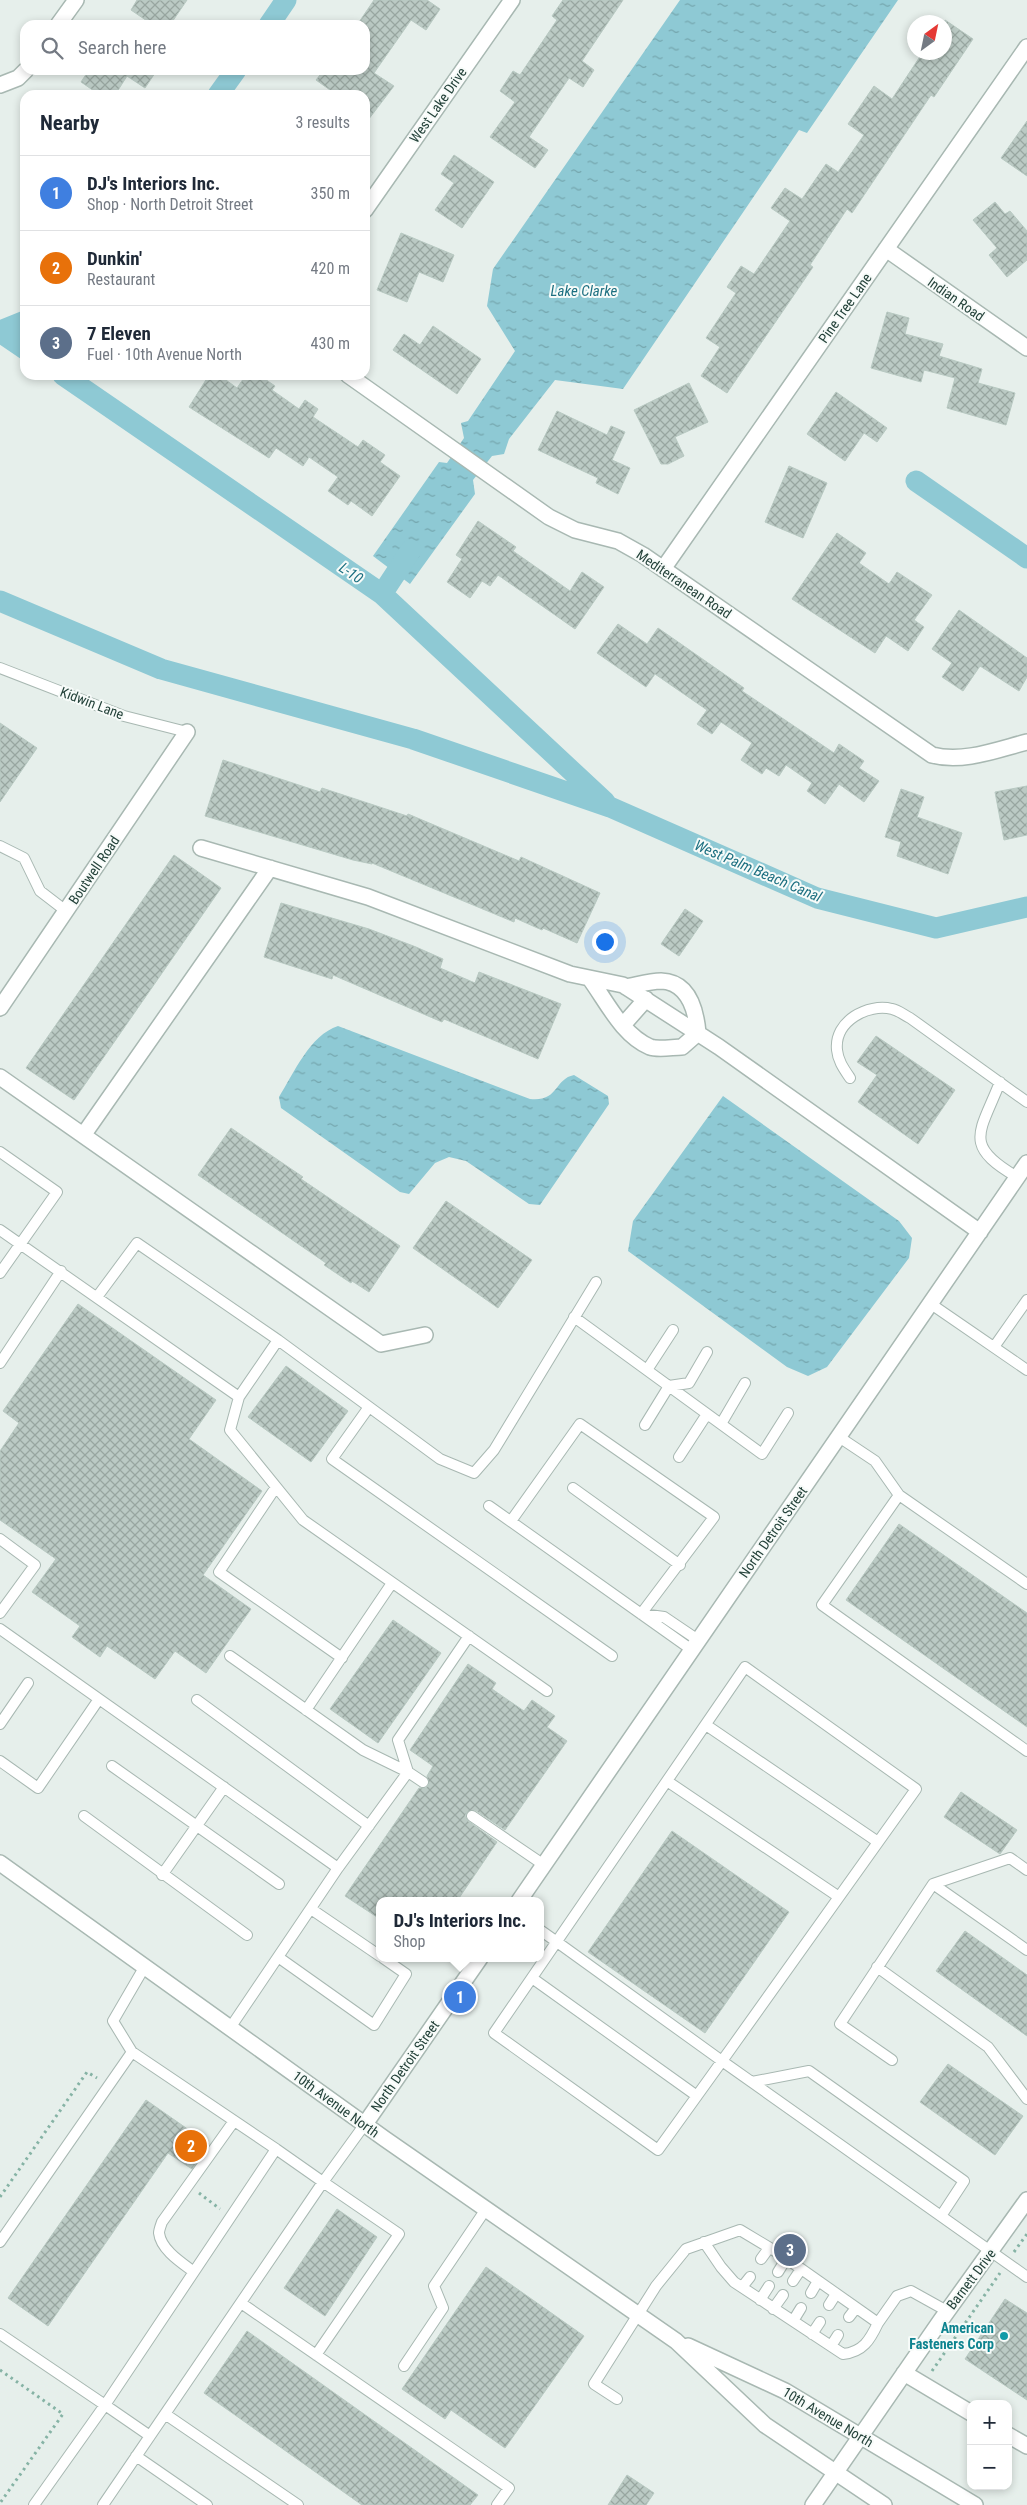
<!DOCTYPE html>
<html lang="en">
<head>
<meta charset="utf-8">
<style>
	:root { --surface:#fff; --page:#f6f6f7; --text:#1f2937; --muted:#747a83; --line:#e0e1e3; --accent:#7f5249 }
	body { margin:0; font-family:"Roboto Condensed",sans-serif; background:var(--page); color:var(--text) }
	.controls { position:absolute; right:15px; bottom:15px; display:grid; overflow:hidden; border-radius:10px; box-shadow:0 2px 8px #0003 }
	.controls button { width:45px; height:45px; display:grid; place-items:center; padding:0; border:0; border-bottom:1px solid var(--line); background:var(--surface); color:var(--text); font:25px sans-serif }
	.compass { position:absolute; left:907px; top:15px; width:45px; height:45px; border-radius:50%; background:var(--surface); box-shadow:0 2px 8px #0003; rotate:33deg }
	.you { position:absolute; left:604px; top:941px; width:18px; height:18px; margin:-12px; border:4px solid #fff; border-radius:50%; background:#1a73e8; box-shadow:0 0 0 8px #1a73e833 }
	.badge { display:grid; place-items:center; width:32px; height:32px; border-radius:50%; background:var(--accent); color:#fff; font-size:16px; font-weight:700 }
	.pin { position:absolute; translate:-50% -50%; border:2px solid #fff; box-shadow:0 1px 5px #0006 }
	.popup { position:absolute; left:376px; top:1897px; width:168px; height:65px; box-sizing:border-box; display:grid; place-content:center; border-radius:10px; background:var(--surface); filter:drop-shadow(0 1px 4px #0005); font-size:16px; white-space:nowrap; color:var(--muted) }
	.popup b { font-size:19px; color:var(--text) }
	.popup::after { content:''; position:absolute; left:50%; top:100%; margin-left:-10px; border:10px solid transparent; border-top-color:var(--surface) }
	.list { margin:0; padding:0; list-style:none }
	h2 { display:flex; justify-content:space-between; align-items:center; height:65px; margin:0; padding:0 20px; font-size:21px }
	h2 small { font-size:16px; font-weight:400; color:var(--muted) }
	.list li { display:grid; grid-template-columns:32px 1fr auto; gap:15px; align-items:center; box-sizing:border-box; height:75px; padding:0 20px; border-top:1px solid var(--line) }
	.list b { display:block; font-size:19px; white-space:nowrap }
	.list p { margin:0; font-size:16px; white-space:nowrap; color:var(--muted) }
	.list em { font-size:16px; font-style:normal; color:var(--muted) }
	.icon { flex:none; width:28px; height:28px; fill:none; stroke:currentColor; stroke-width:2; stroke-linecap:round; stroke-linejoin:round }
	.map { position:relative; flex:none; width:1027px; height:2505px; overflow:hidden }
	.search { position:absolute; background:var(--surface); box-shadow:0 2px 8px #0003; left:20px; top:20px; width:350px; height:55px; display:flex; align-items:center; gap:12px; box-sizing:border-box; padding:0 18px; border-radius:15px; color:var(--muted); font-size:19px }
	.panel { position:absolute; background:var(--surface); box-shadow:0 2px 8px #0003; left:20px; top:90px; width:350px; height:290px; border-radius:15px }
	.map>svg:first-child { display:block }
	.water { fill:url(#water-ripples) }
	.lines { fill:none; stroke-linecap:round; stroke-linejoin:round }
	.canal { stroke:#8ec9d4; stroke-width:21 }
	.building { fill:url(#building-cross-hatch); stroke:#b8c9c2 }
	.service-casing { stroke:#a8b8b2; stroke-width:12 }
	.minor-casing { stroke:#a8b8b2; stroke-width:18 }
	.tertiary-casing { stroke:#a8b8b2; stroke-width:18 }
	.path { stroke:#86b3a5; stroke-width:3; stroke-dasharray:2.5 4; stroke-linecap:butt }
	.service { stroke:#fff; stroke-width:10 }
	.minor { stroke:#fff; stroke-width:15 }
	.tertiary { stroke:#fff; stroke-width:15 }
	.culture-dot { fill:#0f9aa8; stroke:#f7fbf9; stroke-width:2 }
	.labels { text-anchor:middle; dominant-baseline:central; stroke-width:4; stroke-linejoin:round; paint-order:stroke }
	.street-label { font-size:14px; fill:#24423a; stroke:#f7fbf9 }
	.culture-label { font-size:14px; font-weight:bold; fill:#0d838f; stroke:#f7fbf9; text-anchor:end }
	.water-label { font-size:15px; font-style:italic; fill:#1c6f80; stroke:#f7fbf9 }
</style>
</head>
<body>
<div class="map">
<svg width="1027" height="2505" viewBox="0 0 1027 2505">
	<defs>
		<pattern id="water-ripples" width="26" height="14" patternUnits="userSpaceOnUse" patternTransform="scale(1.25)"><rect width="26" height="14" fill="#8ec9d4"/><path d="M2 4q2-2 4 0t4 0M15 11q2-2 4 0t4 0" fill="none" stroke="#74a5ad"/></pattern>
		<pattern id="building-cross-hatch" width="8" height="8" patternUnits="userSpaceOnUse" patternTransform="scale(1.25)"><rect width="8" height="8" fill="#bbcac4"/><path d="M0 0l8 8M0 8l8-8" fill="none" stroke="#98a6a0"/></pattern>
	</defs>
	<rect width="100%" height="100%" fill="#e6efeb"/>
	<path class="water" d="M680,0H898L807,133L799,130L623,389L555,380L509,439L504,454L492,456L473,480L475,494L410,584L373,556L439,462L447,463L464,438L461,423L468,421L515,351L487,306L493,269Z
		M338,1026L530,1099C559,1102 554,1079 574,1075L608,1096L609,1104L540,1205L529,1204L466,1161L449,1157L435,1163L409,1194L400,1192L281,1108L279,1097C294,1073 310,1035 338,1026Z
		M723,1096L899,1221L912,1238L909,1258L827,1367L808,1376L787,1367L628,1251L633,1221Z"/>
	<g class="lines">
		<path class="canal" d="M269,25L286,0
			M218,95L236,70
			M0,331L25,321
			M0,332L25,349
			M63,375L382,594L605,802
			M916,481L1027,558
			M382,594L411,550
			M0,601L161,669L413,739L610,807L817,898L936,928L1027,907"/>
	</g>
	<path class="building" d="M137,0H187L170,25H153L131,10Z
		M374,0H427L440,9L426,30L411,20L374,73L394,86L365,124V95H337L316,80L324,70H365V25H357Z
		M563,0H623L582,61L594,70L583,87L569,78L529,137L548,150L535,168L490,137L515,102L500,91L513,71L520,75L557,20L552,16Z
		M945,20L973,39L934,97L931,95L852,213L847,209L810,265L813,267L727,393L701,376L720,347L706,338L736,293L727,287L741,266L754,274L790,221L771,208L785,188L802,199L826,164L838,172L864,135L848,124L874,86L892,99L923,52H944Z
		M89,70H157L145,88L127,76L115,95H100L81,82Z
		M1027,121V176L1001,158Z
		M454,155L494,182L462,228L435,210L454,183L441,174Z
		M995,202L1005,214L1010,211L1027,231V260L1007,277L989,255L997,248L973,220Z
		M401,233L454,255L443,282L419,272L407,302L377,290Z
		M887,312L909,318L905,334L943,344L939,356L982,369L978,383L1015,393L1006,425L947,408L955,378L924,370L921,382L871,368Z
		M433,326L481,359L457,394L393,350L404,334L420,345Z
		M209,375H219L237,388L246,375H259L275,386L272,390L299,409L305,400L318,409L313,417L358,447L363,440L385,455L380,462L400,476L372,516L351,501L348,505L328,491L338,477L309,457L303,466L276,448L269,458L189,407Z
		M689,383L708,422L675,437L684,456L668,464H661L634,410Z
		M836,392L887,428L877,442L864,433L845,461L807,434Z
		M557,411L607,435L611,426L625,432L612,460L630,468L618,494L596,483L598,478L538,450Z
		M789,466L827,483L803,538L765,522Z
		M478,521L516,547L513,551L570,591L582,572L604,587L575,629L498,575L490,586L482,581L470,598L447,582L462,559L456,555Z
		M837,533L866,553L859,563L889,584L897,572L932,595L914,620L924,627L908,651L886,636L875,653L792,599Z
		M959,610L1027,658V677L1019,691L980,666L963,691L942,677L952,663L932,649Z
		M618,624L647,644L658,628L744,688L742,691L834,753L839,744L864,761L859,768L879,781L864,802L839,784L825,804L807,791L812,783L786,765L779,776L766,768L762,774L741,760L752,743L721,722L712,734L697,724L707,710L655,674L646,687L597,653Z
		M0,723L37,748L0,802Z
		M223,760L320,792L322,788L407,816L408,814L519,861L521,857L600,893L577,943L543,928L542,930L515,918L514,922L372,863V864L353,860L205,816Z
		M1027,786V835L1004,840L995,792Z
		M901,789L924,797L917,817L962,833L948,874L897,856L901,842L885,837Z
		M174,855L221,888L74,1100L26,1068Z
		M281,903L369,929L416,947L443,959L440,968L475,983L479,972L561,1004L538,1059L444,1019L442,1022L333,975L332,979L264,957Z
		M685,909L703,921L679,956L661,944Z
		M876,1036L955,1090L918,1144L858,1102L877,1075L857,1062Z
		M231,1128L303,1177L301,1179L400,1246L369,1292L352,1281L351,1283L324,1265L326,1263L198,1175Z
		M446,1201L532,1260L498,1308L413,1248Z
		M78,1304L216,1400L189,1439L262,1491L203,1575L251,1609L206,1673L175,1651L155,1679L107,1646L100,1657L72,1637L80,1626L32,1592L56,1559L0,1520V1451L19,1423L3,1411Z
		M286,1366L348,1411L311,1462L248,1417Z
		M899,1524L1027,1613V1727L846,1600Z
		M393,1620L441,1653L378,1743L330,1709Z
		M468,1664L496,1683L492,1689L524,1711L532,1700L555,1716L547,1727L567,1741L505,1830L475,1810L467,1812L465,1816L468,1821L497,1842L457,1901H380V1919L345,1896L419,1788H426L429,1785L427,1776L433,1766L410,1750Z
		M961,1792L1017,1830L1000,1854L944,1817Z
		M672,1831L789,1912L705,2033L588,1952Z
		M965,1931L1027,1975V2036L936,1971Z
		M948,2064L1023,2116L995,2155L920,2102Z
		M146,2100L209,2144L192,2169L168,2153L48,2326L8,2298Z
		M337,2209L377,2237L325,2316L284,2288Z
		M486,2267L584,2336L505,2448L451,2410L445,2419L402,2389Z
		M1005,2299L1027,2313V2400L965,2359Z
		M247,2331L478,2495L470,2505H362L204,2393Z
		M627,2475L654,2493L646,2505H608Z"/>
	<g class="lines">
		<defs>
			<path id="service" d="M0,668L124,716L187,732
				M0,846L24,858L40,891L66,911
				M850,1078C844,1069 838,1061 837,1050C834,1021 868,1003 892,1009C898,1010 904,1015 910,1018L1027,1102
				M1000,1082C980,1133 962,1145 1017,1177
				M0,1152L57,1192L0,1273
				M0,1230L239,1397L278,1340L137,1243L97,1297
				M931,1304L1027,1370
				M574,1317L762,1454L788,1413
				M278,1340L440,1459L474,1473L494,1450L596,1282
				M994,1347L1027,1300
				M0,1363L61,1271
				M647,1370L673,1330
				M239,1397L230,1430L303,1520L547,1691
				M369,1407L332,1459L612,1656
				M721,1424L745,1383
				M645,1425L669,1386L689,1383L707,1352
				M839,1437L875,1461L899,1495
				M679,1457L707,1414
				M276,1487L219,1572L342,1658
				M573,1488L680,1565
				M489,1506L692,1650
				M511,1521L580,1424L714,1517L641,1614
				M0,1539L35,1565L0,1613
				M1027,1584L899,1495L822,1605L1027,1751
				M642,1614L664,1617L698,1640
				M0,1629L338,1868L230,2028
				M230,1656L363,1750L408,1772L423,1782
				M197,1700L369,1826
				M306,1710L392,1583
				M0,1724L28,1683
				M706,1725L878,1842
				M0,1761L38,1788L99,1699
				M112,1766L279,1884
				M667,1781L839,1897
				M84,1816L247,1935
				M472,1816L544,1865
				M338,1868L408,1772L398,1740L469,1636
				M1027,1870L1010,1858L933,1884L1027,1950
				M162,1875L224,1787
				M311,1909L380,1956
				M540,1930L557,1942L722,2061L916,1789L745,1667L494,2033L658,2150L722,2061L1027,2277
				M278,1957L374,2025L406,1974L383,1958
				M877,1967L988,2047L1027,2099
				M532,1978L697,2096
				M132,2052L276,2149
				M892,2060L840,2024L933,1884
				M752,2082L809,2071L964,2181L941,2216
				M0,2242L132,2052L113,2021L145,1966
				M761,2259L769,2248
				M194,2272C182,2263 161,2250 159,2233C159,2230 161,2225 162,2222L234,2121
				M778,2272L786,2259
				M793,2281L801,2269
				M742,2287L750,2277
				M811,2293L818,2281
				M760,2300L769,2286
				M241,2303L509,2488L497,2505
				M829,2305L836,2294
				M773,2309L783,2295
				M849,2317L856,2308
				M793,2321L801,2308
				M878,2323L897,2296L911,2291L947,2311
				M0,2334L105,2405L276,2149L323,2182L365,2124
				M812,2334L820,2322
				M831,2346L838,2335
				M404,2366L443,2308L434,2286L486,2209
				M617,2399L594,2384L656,2286L686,2249L740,2230L780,2254L878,2323C870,2340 863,2352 843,2354L734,2282L721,2267L704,2242
				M165,2414L298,2505
				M136,2456L207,2505
				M34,2505L105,2405L150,2436
				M103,2505L323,2182L399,2234L316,2355"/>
			<path id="minor" d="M58,25L76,0
				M0,85L18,78L26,70
				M365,210L512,0
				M886,249L1027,348
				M348,375L549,517L575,530L618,541L643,555L932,755C963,763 996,750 1027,742
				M663,569L1027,47
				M201,848L368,897L570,974L623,985L719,1047L980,1232
				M590,979C607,1002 622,1035 650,1047C658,1050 673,1047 682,1047L698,1033C696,1010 689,982 661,981C650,981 637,985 626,987
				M0,1008L187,732
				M623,1025L646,999
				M0,1077L381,1344L425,1335
				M84,1134L270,868
				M519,1901L1027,1163
				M365,2124L480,1958
				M904,2373L971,2413
				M1008,2435L1027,2446
				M813,2505L941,2320L1027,2200"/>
			<path id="tertiary" d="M0,1863L385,2139L676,2341L765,2425L884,2505
				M688,2346L785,2391L975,2505"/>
		</defs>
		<use href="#service" class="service-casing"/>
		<use href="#minor" class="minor-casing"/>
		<use href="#tertiary" class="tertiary-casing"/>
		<path class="path" d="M199,2193L220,2209
			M0,2197L87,2072L97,2078
			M1014,2252L1027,2234
			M0,2370L63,2414L0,2503
			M932,2371L1000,2273"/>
		<use href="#service" class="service"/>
		<use href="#minor" class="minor"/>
		<use href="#tertiary" class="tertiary"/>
	</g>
	<circle class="culture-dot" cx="1004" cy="2336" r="5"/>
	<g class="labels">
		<g class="street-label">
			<text transform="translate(438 105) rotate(-55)">West Lake Drive</text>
			<text transform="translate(956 299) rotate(35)">Indian Road</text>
			<text transform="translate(845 308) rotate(-55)">Pine Tree Lane</text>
			<text transform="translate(684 584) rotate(34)">Mediterranean Road</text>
			<text transform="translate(92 703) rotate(21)">Kidwin Lane</text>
			<text transform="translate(94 870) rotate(-56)">Boutwell Road</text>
			<text transform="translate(773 1532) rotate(-55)">North Detroit Street</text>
			<text transform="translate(405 2066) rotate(-55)">North Detroit Street</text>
			<text transform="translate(336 2104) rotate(36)">10th Avenue North</text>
			<text transform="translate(971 2279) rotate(-53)">Barnett Drive</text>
			<text transform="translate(828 2417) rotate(31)">10th Avenue North</text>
		</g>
		<g class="culture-label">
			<text x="994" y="2328">American<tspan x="994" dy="16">Fasteners Corp</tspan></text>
		</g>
		<g class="water-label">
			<text x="584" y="291">Lake Clarke</text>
			<text transform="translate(351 573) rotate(34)">L-10</text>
			<text transform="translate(758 871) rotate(23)">West Palm Beach Canal</text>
		</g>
	</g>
</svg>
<div class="controls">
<button>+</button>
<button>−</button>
</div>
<svg class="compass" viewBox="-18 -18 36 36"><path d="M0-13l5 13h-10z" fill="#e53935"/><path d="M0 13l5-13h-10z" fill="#747a83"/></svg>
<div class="you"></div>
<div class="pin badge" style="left:460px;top:1997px;background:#3f7fe0">1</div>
<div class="popup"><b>DJ's Interiors Inc.</b>Shop</div>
<div class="pin badge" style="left:191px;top:2146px;background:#e8710a">2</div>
<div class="pin badge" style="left:790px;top:2250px;background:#5c6f8a">3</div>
<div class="search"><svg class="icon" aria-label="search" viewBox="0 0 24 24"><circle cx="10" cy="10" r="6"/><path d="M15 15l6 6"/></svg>Search here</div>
<section class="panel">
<h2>Nearby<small>3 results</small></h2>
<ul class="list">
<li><span class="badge" style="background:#3f7fe0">1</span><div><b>DJ's Interiors Inc.</b><p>Shop · North Detroit Street</p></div><em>350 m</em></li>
<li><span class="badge" style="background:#e8710a">2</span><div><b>Dunkin'</b><p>Restaurant</p></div><em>420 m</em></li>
<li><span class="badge" style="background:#5c6f8a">3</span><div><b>7 Eleven</b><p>Fuel · 10th Avenue North</p></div><em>430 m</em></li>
</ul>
</section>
</div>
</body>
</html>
